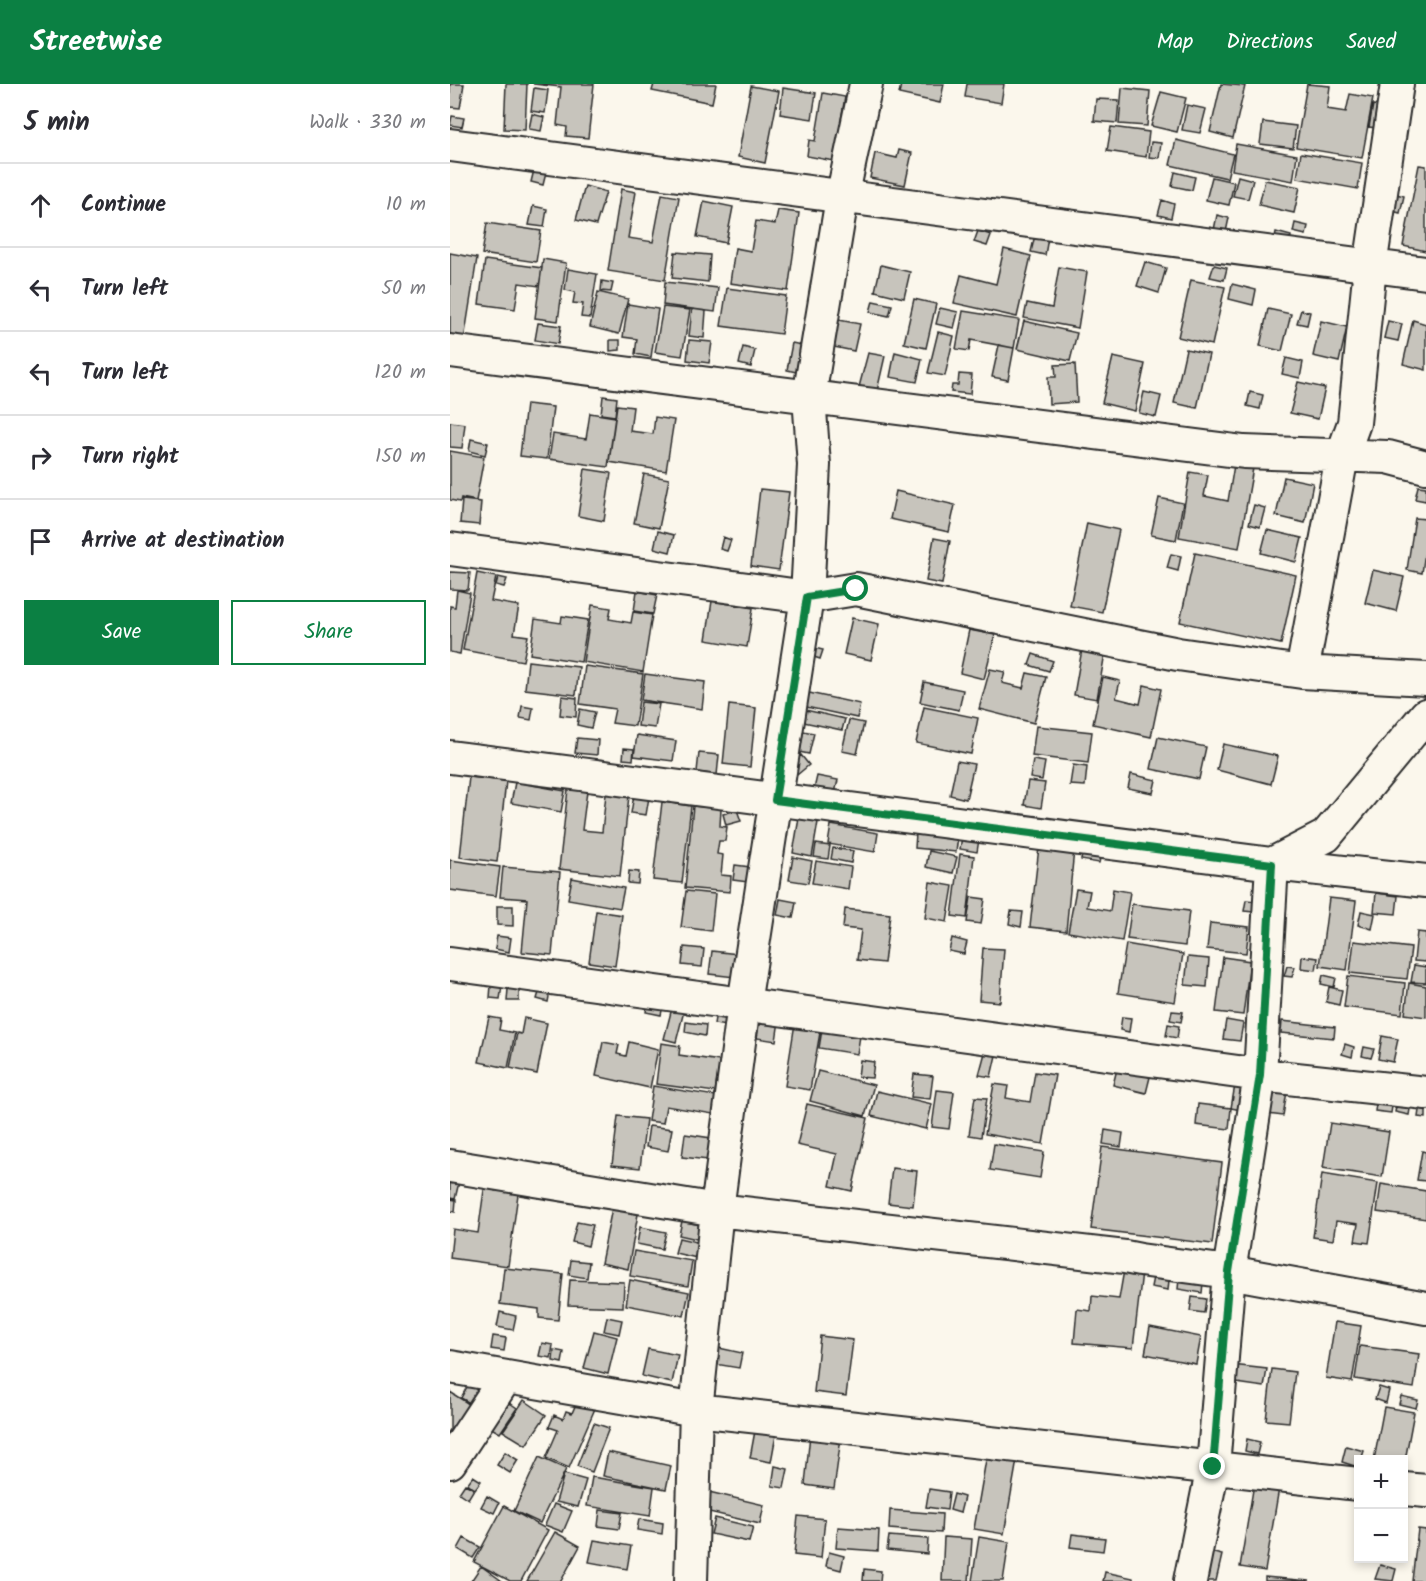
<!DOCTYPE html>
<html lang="en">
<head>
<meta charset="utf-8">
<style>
	:root { --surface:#fff; --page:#f2f2f3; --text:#2b2b33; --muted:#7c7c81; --line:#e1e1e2; --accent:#0b8043 }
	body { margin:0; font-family:Kalam,sans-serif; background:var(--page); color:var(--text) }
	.controls { position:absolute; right:18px; bottom:18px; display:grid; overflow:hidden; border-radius:0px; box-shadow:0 3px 9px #0003 }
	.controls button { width:54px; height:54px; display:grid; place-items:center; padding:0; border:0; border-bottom:2px solid var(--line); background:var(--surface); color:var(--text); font:30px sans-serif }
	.stop { position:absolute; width:18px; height:18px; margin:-14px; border:4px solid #0b8043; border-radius:50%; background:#fff }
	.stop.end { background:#0b8043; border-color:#fff; box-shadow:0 2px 6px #0008 }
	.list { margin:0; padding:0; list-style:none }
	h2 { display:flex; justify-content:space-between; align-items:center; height:78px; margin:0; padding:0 24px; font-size:26px }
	h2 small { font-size:20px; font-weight:400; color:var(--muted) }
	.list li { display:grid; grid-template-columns:39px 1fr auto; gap:18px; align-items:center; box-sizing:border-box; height:84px; padding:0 24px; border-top:2px solid var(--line) }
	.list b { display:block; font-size:22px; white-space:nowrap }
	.list em { font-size:20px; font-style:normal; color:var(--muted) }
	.actions { display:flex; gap:12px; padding:18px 24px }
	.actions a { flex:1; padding:14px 0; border:2px solid var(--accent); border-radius:0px; text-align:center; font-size:21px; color:var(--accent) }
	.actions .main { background:var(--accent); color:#fff }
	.icon { flex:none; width:33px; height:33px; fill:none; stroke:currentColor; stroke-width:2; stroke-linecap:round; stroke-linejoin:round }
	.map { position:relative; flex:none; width:976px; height:1497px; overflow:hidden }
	header { display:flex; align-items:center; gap:36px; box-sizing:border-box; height:84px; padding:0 30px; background:var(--accent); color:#fff }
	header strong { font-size:28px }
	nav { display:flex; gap:33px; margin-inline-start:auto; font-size:21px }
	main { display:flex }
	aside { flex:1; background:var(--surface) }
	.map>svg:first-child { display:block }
	.building { fill:#c7c4bc; stroke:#2b2b2b; stroke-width:1.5 }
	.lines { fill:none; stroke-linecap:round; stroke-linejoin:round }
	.street-casing { stroke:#2b2b2b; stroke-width:36 }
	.street { stroke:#fbf7ec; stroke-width:32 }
	.route { stroke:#0b8043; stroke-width:8 }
</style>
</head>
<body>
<header>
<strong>Streetwise</strong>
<nav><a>Map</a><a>Directions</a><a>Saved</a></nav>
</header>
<main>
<aside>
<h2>5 min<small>Walk · 330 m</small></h2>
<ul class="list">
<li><svg class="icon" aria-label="ahead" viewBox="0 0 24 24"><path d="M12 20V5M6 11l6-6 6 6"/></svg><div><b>Continue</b></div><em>10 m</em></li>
<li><svg class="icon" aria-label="left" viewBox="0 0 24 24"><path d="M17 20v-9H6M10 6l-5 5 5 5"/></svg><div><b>Turn left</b></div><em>50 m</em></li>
<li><svg class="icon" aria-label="left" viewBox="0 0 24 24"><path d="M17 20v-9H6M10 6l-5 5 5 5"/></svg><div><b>Turn left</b></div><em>120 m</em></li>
<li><svg class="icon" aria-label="right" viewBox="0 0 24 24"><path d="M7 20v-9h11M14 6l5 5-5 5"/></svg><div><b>Turn right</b></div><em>150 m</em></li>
<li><svg class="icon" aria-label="arrive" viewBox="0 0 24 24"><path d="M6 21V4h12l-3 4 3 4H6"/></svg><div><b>Arrive at destination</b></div></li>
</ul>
<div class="actions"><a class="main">Save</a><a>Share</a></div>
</aside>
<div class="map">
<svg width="976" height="1497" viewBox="0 0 976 1497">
	<rect width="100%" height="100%" fill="#fbf7ec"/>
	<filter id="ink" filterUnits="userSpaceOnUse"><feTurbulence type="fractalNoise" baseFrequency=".0167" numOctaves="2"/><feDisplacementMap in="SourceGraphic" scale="12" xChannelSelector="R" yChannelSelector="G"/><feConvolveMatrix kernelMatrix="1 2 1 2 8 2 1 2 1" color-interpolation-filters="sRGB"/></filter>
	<g filter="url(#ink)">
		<path class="building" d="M0,0H14L10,24L0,23Z
			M56,0H77L75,46L54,45Z
			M83,0H144L138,54L116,52L117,43L107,41L111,3Z
			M204,0H266L262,19L202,7Z
			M451,0H494L490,19L449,10Z
			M517,0H554L551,19L515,13Z
			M771,0L795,2L783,54L760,48Z
			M857,0L880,2L877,25L896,28L900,10L923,14L912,74L846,63Z
			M301,2L329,7L315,79L288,73Z
			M84,4L98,6L95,29L81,27Z
			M333,4L366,9L362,35L330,30Z
			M672,4L700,7L697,42L669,40Z
			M711,8L736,14L727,48L701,42Z
			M373,9L395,13L384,77L357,72L359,56L365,57Z
			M646,15L669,16L667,39L644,37Z
			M737,21L756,25L750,49L732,46Z
			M923,21L931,22L927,44L919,43Z
			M82,30L94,33L91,47L79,45Z
			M2,32L14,34L12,43L0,41Z
			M813,38L846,42L843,64L810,60Z
			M661,43L699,48L696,73L657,67Z
			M726,56L783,70L777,94L720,81Z
			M701,58L711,59L709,74L699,73Z
			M786,60L847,71L843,97L782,86Z
			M449,66L462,69L455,101L420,94L425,69L447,74Z
			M851,69L912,79L908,105L847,94Z
			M969,81L976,82V167L953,162Z
			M84,86L96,89L93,101L81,98Z
			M725,88L745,93L742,106L722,102Z
			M788,92L803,96L798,115L783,112Z
			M762,93L784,98L779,121L756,116Z
			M815,96L850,103L844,129L809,121Z
			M135,102L156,108L146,141L126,136Z
			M171,105L186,108L178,154L203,158L212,110L229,113L215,196L158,187Z
			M943,109L954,112L950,129L938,126Z
			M712,116L724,120L721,134L708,131Z
			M254,117L283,123L276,159L247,153Z
			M83,122L97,125L94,143L79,141Z
			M328,126L349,129L338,207L280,199L285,164L301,167L306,137L325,140Z
			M767,131L779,134L776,148L764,146Z
			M37,139L91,147L86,178L32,170Z
			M845,139L858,142L856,151L843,148Z
			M528,147L541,151L537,162L524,158Z
			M826,148L841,152L837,170L822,167Z
			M585,151L598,154L595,171L581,168Z
			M554,165L581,172L567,233L504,219L511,191L546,200Z
			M225,168L260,171L258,198L222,194Z
			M0,169L27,174L14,256L0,253Z
			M93,175L116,179L108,237L85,234Z
			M35,176L92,184L89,202L69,199L65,225L29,220Z
			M695,178L716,184L709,209L687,202Z
			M431,181L460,188L454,214L425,207Z
			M764,181L777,184L774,196L760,193Z
			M609,183L637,188L628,244L574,234L577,219L602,224Z
			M118,185L147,190L140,234L131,233L133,220L123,219L125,208L115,206Z
			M741,196L775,203L762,261L728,253Z
			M152,197L163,199L161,208L151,207Z
			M215,198L268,204L265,228L213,221Z
			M782,200L806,206L803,221L779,215Z
			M277,204L336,212L331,250L271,242Z
			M148,208L178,215L169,250L140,243Z
			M464,215L486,220L476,264L454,259Z
			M423,217L442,221L439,232L420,228Z
			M178,220L208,225L201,273L185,270L187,255L173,253Z
			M213,223L240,226L232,272L205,268Z
			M490,224L508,228L504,244L486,240Z
			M242,225L256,227L254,254L239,252Z
			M818,225L841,230L832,267L810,262Z
			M851,226L860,228L857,241L847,239Z
			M513,227L569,236L564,264L521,256L519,267L506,265Z
			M384,235L410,240L404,267L379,262Z
			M963,236L976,240V286L953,280Z
			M574,237L627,249L620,277L567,265Z
			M871,237L897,243L889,278L863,272Z
			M938,237L952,240L948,257L934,254Z
			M88,239L111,242L108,260L85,256Z
			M488,248L504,252L495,292L478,289Z
			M160,256H170V266L160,267Z
			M239,256L262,258L259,279L237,276Z
			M342,259L356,262L351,289L337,286Z
			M549,261L564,264L558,296L542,293Z
			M293,263L305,266L301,283L289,280Z
			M736,265L759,270L747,324L724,319Z
			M445,268L472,275L467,298L440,293Z
			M418,269L435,272L427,307L409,303Z
			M663,273L695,280L685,327L652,319Z
			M836,274L853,278L850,294L832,290Z
			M625,280L627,318L599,320L598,293H606L605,281Z
			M509,290L522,291L520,310L501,308L502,301H508Z
			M848,298L875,304L868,335L840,329Z
			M694,308L711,312L706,333L689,329Z
			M800,308L813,311L810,325L797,322Z
			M153,312L167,314L165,332L151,330Z
			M76,320L103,323L97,375L70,372Z
			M167,321L183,323L180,347L203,350L205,333L224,336L216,387L159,378Z
			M140,329L165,333L158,383L99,375L103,350L136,355Z
			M0,338L15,340L12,364L0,363Z
			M21,355L38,359L35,371L19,367Z
			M0,367L34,373L26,417L11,414L10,418L0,416Z
			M784,381L803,384L789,464L729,453L740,388L758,391L754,412L778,417Z
			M135,385L161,389L154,437L128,432Z
			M194,390L219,395L209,444L184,439Z
			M834,393L863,399L855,439L826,432Z
			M968,402L976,403V417L965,415Z
			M310,405L339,408L329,486L301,482Z
			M446,407L505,421L499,448L440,435Z
			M709,414L733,419L726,456L701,451Z
			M12,416L31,418L29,441L10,439Z
			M804,421L815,424L810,443L799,440Z
			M965,434L976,435V461L972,489L957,486Z
			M637,439L669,446L652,528L620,522Z
			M817,446L852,454L846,478L811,469Z
			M208,447L224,451L220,468L204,464Z
			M273,453L281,456L277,467L270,465Z
			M484,454L500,457L492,500L476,497Z
			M745,469L846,491L831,560L730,538Z
			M721,470L731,472L728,487L717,484Z
			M923,486L954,493L946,527L915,519Z
			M0,488L20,489L18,506L0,505Z
			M27,489L46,493L41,517L69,522L64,550L78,552L73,577L13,566Z
			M48,493L57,495L54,503L46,501Z
			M7,506L20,509L10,570L0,568V522L5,523Z
			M187,507L207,511L203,530L184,527Z
			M262,517L303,524L297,563L256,556Z
			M142,521L161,524L159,535L181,539L183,528L202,531L193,588L133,578Z
			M112,532L138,536L131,578L80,570L85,535L111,539Z
			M402,534L429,540L421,576L394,570Z
			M519,546L545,551L534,595L510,589Z
			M360,563L373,566L370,575L358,571Z
			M632,565L655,569L647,615L624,611Z
			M583,570L603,577L599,587L579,581Z
			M78,577L129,583L126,611L75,605Z
			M135,582L193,590L185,642L162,639L165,625L130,620Z
			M540,585L555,588L552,599L573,604L577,589L596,593L584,639L529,625Z
			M195,590L255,598L252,625L191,616Z
			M653,593L670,597L666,614L690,620L694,601L711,605L701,653L643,640Z
			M474,598L513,606L509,626L470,618Z
			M350,607L410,620L407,634L347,621Z
			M112,612L127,614L126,633L110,631Z
			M191,618L209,620L205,644L188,642Z
			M279,621L306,624L300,683L273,680Z
			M72,622L83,624L81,636L70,634Z
			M474,623L528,634L521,670L466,659Z
			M347,624L395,635L392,646L344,636Z
			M130,625L145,628L141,644L127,641Z
			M399,636L414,639L407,670L392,667Z
			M586,642L642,648L638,679L582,672Z
			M348,646L364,649L359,670L344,667Z
			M187,651L226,657L223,677L184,672Z
			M708,653L756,663L749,695L701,685Z
			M127,654L148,656L147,671L125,669Z
			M773,660L828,672L821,700L767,686Z
			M174,664L184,665L183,676L173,675Z
			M249,669L269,671L267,691L247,688Z
			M351,671L359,681L347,691L339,681Z
			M583,676L595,678L592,696L580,694Z
			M507,677L524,680L516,715L500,711Z
			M623,681L637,683L635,702L620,701Z
			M681,690L706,696L703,709L678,704Z
			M367,692L388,696L385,709L364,705Z
			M19,693L56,697L47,778L10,773Z
			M578,697L595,699L591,724L574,721Z
			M65,698L115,707L111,728L61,719Z
			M118,705L137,707L132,746L152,748L156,710L179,712L170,792L109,785Z
			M184,711L199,713L196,731L181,729Z
			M212,718L241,722L232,799L203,796Z
			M243,722L271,725L270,742L277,743L275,757H269L267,770L273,771L271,791L281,792L280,808L235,804Z
			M287,726L291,737L276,741L273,730Z
			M349,734L368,738L362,773L343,769Z
			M381,741L428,749L425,768L378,760Z
			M513,746L530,749L527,768L510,765Z
			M466,749L508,752L506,768L465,764Z
			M366,760L380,762L378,775L364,773Z
			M589,763L624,766L616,847L580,843Z
			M383,764L403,767L401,779L381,775Z
			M633,766L651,770L649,779L631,776Z
			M479,767L507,773L503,789L476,783Z
			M510,770L524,772L517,834L502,832Z
			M343,773L362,777L358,799L339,796Z
			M0,776L50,783L46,812L0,806Z
			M366,777L401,783L398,805L362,799Z
			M285,781L300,783L298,798L283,796Z
			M53,783L110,788L102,871L72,868L77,815L50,813Z
			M179,787L189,788L188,800L178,799Z
			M122,794L174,804L170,824L118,815Z
			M480,798L503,802L497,838L475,834Z
			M626,805L640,807L637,823L660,827L663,805L680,808L672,857L618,848Z
			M236,807L265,810L261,847L231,843Z
			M926,809L948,812L946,830L924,828Z
			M521,813L535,815L531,840L517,838Z
			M879,814L906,817L897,886L870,882Z
			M330,815L346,818L343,834L327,831Z
			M796,816L805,817L804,828L794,827Z
			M682,820L739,827L735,862L677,855Z
			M47,822H63V842L47,841Z
			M395,825L440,830L434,879L407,876L411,846L393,844Z
			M146,827L172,831L165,882L139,878Z
			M561,827L573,828L571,843L559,840Z
			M911,827L925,830L922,845L908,841Z
			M760,839L799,843L796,869L757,865Z
			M967,848L976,849V878L964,877Z
			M47,852L61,854L59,868L45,865Z
			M502,854L517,858L514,870L499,867Z
			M904,857L961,864L957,895L900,889Z
			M676,860L733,870L725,918L668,909Z
			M234,863L254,865L252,883L232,881Z
			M533,864L554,865L550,918L529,916Z
			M262,867L288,870L285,893L259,890Z
			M852,872L868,874L866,886L851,884Z
			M738,873L759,875L757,903L735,901Z
			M773,873L800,877L793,931L766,928Z
			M964,881L976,883V899L961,898Z
			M837,882L845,883L842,893L834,892Z
			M873,891L886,894L884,903L871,900Z
			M898,892L955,899L952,930L894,923Z
			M959,899L976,902V933L955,930Z
			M41,901L52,902L50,915L40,914Z
			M879,903L892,906L889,921L876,918Z
			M58,905H69V917H57Z
			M90,905L100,907L98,918L87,915Z
			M198,914L214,917L211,931L196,928Z
			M222,924L234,927L226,958L214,955Z
			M311,927L330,930L326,957L307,954Z
			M722,927L733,928L731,938L720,936Z
			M266,928L277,930L275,942L264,940Z
			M39,933L51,935L49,946L65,949L58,984L29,978Z
			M346,933L372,937L360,1006L335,1002Z
			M672,933L681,934L679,948L670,946Z
			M74,934L97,939L87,990L60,984L67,949L71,950Z
			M776,936L793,939L790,957L773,955Z
			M832,937L885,943L884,954L831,949Z
			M236,938L256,941L255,952L235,948Z
			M718,940L729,942L727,954L716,952Z
			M372,946L410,952L407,970L369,964Z
			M932,952L948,955L943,978L928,975Z
			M153,958L169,961L167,970L176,972L179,958L208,965L200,1004L146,992Z
			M211,959L230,962L229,971L270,977L265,1008L206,1000Z
			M895,960L904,963L902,973L892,970Z
			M914,963L924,965L921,974L912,972Z
			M536,965L547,967L541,993L529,991Z
			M410,976L424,978L422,994L408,993Z
			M667,985L700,993L696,1009L663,1001Z
			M368,987L424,1001L415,1032L360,1017Z
			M585,988L605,991L593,1060L535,1050L544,1000L558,1002L556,1014L580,1018Z
			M464,990L483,992L480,1015L461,1013Z
			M785,1001L795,1002L791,1026L781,1024Z
			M203,1002L266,1012L263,1030L216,1022L213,1039L198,1037Z
			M822,1004L837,1007L833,1032L818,1030Z
			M487,1006L504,1008L499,1045L482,1043Z
			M427,1007L482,1020L476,1045L421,1032Z
			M525,1013L537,1014L531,1053L519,1051Z
			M927,1013L943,1016L941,1029L925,1027Z
			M947,1017L961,1019L959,1031L945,1028Z
			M357,1020L418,1034L402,1107L380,1102L387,1070L347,1061Z
			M748,1020L781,1024L779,1045L746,1041Z
			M970,1020L976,1021V1034L968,1033Z
			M168,1032L196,1035L190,1084L162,1081Z
			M880,1039L939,1048L932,1093L873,1084Z
			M199,1042L222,1045L218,1067L196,1063Z
			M655,1046L673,1049L671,1063L653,1060Z
			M235,1050L261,1054L258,1076L232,1073Z
			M544,1060L594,1068L590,1094L540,1086Z
			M652,1063L772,1079L762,1160L641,1145Z
			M972,1067L976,1068V1097L967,1096Z
			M442,1084L467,1087L463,1122L438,1119Z
			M872,1090L928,1099L919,1159L905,1157L908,1140L886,1137L883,1156L863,1153Z
			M0,1096L9,1098L5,1115L0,1114Z
			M35,1099L69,1103L58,1182L0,1174L3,1145L28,1149Z
			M931,1100L976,1107V1135L927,1128Z
			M164,1114L190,1119L178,1185L151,1179Z
			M0,1115L6,1116L5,1128L0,1127Z
			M232,1137L250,1141L247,1155L229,1151Z
			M127,1138L143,1141L138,1162L122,1158Z
			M190,1143L216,1148L212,1165L187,1160Z
			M229,1154L251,1159L247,1174L225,1169Z
			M184,1167L242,1177L238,1202L180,1192Z
			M121,1176L139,1178L137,1194L119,1191Z
			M54,1184L113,1190L108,1236L89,1234V1225L50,1220Z
			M674,1186L692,1188L683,1264L624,1259L627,1225L641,1227L642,1212L669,1215Z
			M703,1193L719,1196L718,1206L701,1203Z
			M729,1195L753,1199L752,1209L728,1205Z
			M120,1196L174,1198L173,1223L118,1221Z
			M180,1196L239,1208L234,1232L176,1221Z
			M742,1213L756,1215L754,1229L740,1227Z
			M50,1228L66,1232L63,1246L47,1243Z
			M157,1233L172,1236L169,1250L154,1247Z
			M885,1238L911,1242L902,1298L876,1294Z
			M700,1243L751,1253L746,1280L695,1270Z
			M144,1247L167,1253L158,1290L134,1284Z
			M43,1252L56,1254L54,1267L41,1265Z
			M370,1252L403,1256L396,1312L364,1308Z
			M92,1259L103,1261L101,1274L89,1272Z
			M910,1262L969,1270L964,1304L905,1295Z
			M269,1264L292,1269L289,1284L265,1280Z
			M198,1265L228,1271L222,1299L192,1292Z
			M104,1266L114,1268L112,1279L103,1277Z
			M782,1281L817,1285L814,1303L780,1298Z
			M822,1285L845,1288L839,1338L816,1336Z
			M18,1301L32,1308L25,1322L11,1314Z
			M929,1303L939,1306L936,1319L925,1315Z
			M0,1308L19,1320L0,1348Z
			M951,1312L968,1316L966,1324L949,1320Z
			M129,1313L147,1320L119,1384L96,1374L108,1346L99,1343L104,1331L113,1335L116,1327L122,1329Z
			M54,1315L67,1324L50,1349L36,1341Z
			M74,1316L96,1331L76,1361L53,1347Z
			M934,1323L964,1328L954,1382V1376H924Z
			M307,1336L328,1340L321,1378L300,1374Z
			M144,1339L159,1344L142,1388L127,1382Z
			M360,1350L391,1354L384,1405L355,1401Z
			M797,1355L810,1358L807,1370L795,1367Z
			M896,1362L914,1367L911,1376H908V1383L892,1378Z
			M55,1368L68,1376L60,1389L47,1381Z
			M158,1368L221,1382L216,1405L153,1392Z
			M537,1370L567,1376L554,1450L524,1445Z
			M89,1373L116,1385L90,1439L64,1427Z
			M325,1382L338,1385L334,1404L322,1402Z
			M114,1390L136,1396L128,1423L106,1418Z
			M23,1392L31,1397L25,1405L17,1400Z
			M142,1393L204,1403L200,1432L137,1422Z
			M15,1400L24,1405L18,1415L9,1409Z
			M804,1400L829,1404L815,1487L790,1483Z
			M479,1405L499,1408L497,1426L476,1423Z
			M259,1408L314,1421L310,1440L255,1427Z
			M504,1410L514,1413L510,1429L500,1426Z
			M37,1412L49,1419L44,1429L31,1423Z
			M104,1420L122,1427L113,1448L95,1441Z
			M54,1422L98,1446L71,1497H60L24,1478Z
			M150,1426L172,1429L169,1445L148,1442Z
			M440,1426L492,1430L491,1449L439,1445Z
			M348,1432L375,1435L371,1474L344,1471Z
			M265,1434L303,1443L299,1458L261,1450Z
			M189,1435L213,1439L212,1450L187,1446Z
			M388,1443L429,1446L428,1467L386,1464Z
			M968,1445L976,1446V1497H962Z
			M105,1448L130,1462L111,1497H77Z
			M622,1450L655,1454L653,1467L620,1463Z
			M439,1452L478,1455L477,1470L437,1466Z
			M494,1453L522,1455L519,1497H492Z
			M529,1453L559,1458L553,1497H522Z
			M14,1454L30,1463L23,1474L8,1465Z
			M144,1456L181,1462L177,1485L139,1478Z
			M756,1467L772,1471L766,1497H748Z
			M379,1468L394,1472L391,1486L376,1482Z
			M930,1481L946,1485L943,1497L925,1495Z
			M31,1482L52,1497H21Z
			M414,1485L431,1487L430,1497H413Z
			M655,1488L683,1494V1497H653Z
			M815,1493L860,1497H815Z"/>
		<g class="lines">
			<defs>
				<path id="street" d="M0,61L976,189
					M0,267L794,368L938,373L976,383
					M0,465L357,513L406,505L728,570L852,588L976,595
					M852,588L892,372L904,339L920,183L947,0
					M0,673L822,780L976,797
					M0,880L810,991L976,1009
					M0,1082L267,1126L675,1173L690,1176L779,1188L976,1224
					M0,1283L246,1326L908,1400
					M0,1378L56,1293
					M954,1405L976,1407
					M241,1497L246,1326L267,1126L294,920L357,513L364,381L359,313L392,114L416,0
					M740,1497L763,1383L779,1188L810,991L822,780L876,752L976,631"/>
			</defs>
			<use href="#street" class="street-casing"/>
			<use href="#street" class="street"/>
		</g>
	</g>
	<g class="lines" filter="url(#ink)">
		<path class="route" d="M406,505L357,513L325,716L822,780L810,991L779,1188L763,1383"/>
	</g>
</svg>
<div class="controls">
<button>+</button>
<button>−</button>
</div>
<div class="stop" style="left:406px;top:505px"></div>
<div class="stop end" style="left:763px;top:1383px"></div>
</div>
</main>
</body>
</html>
